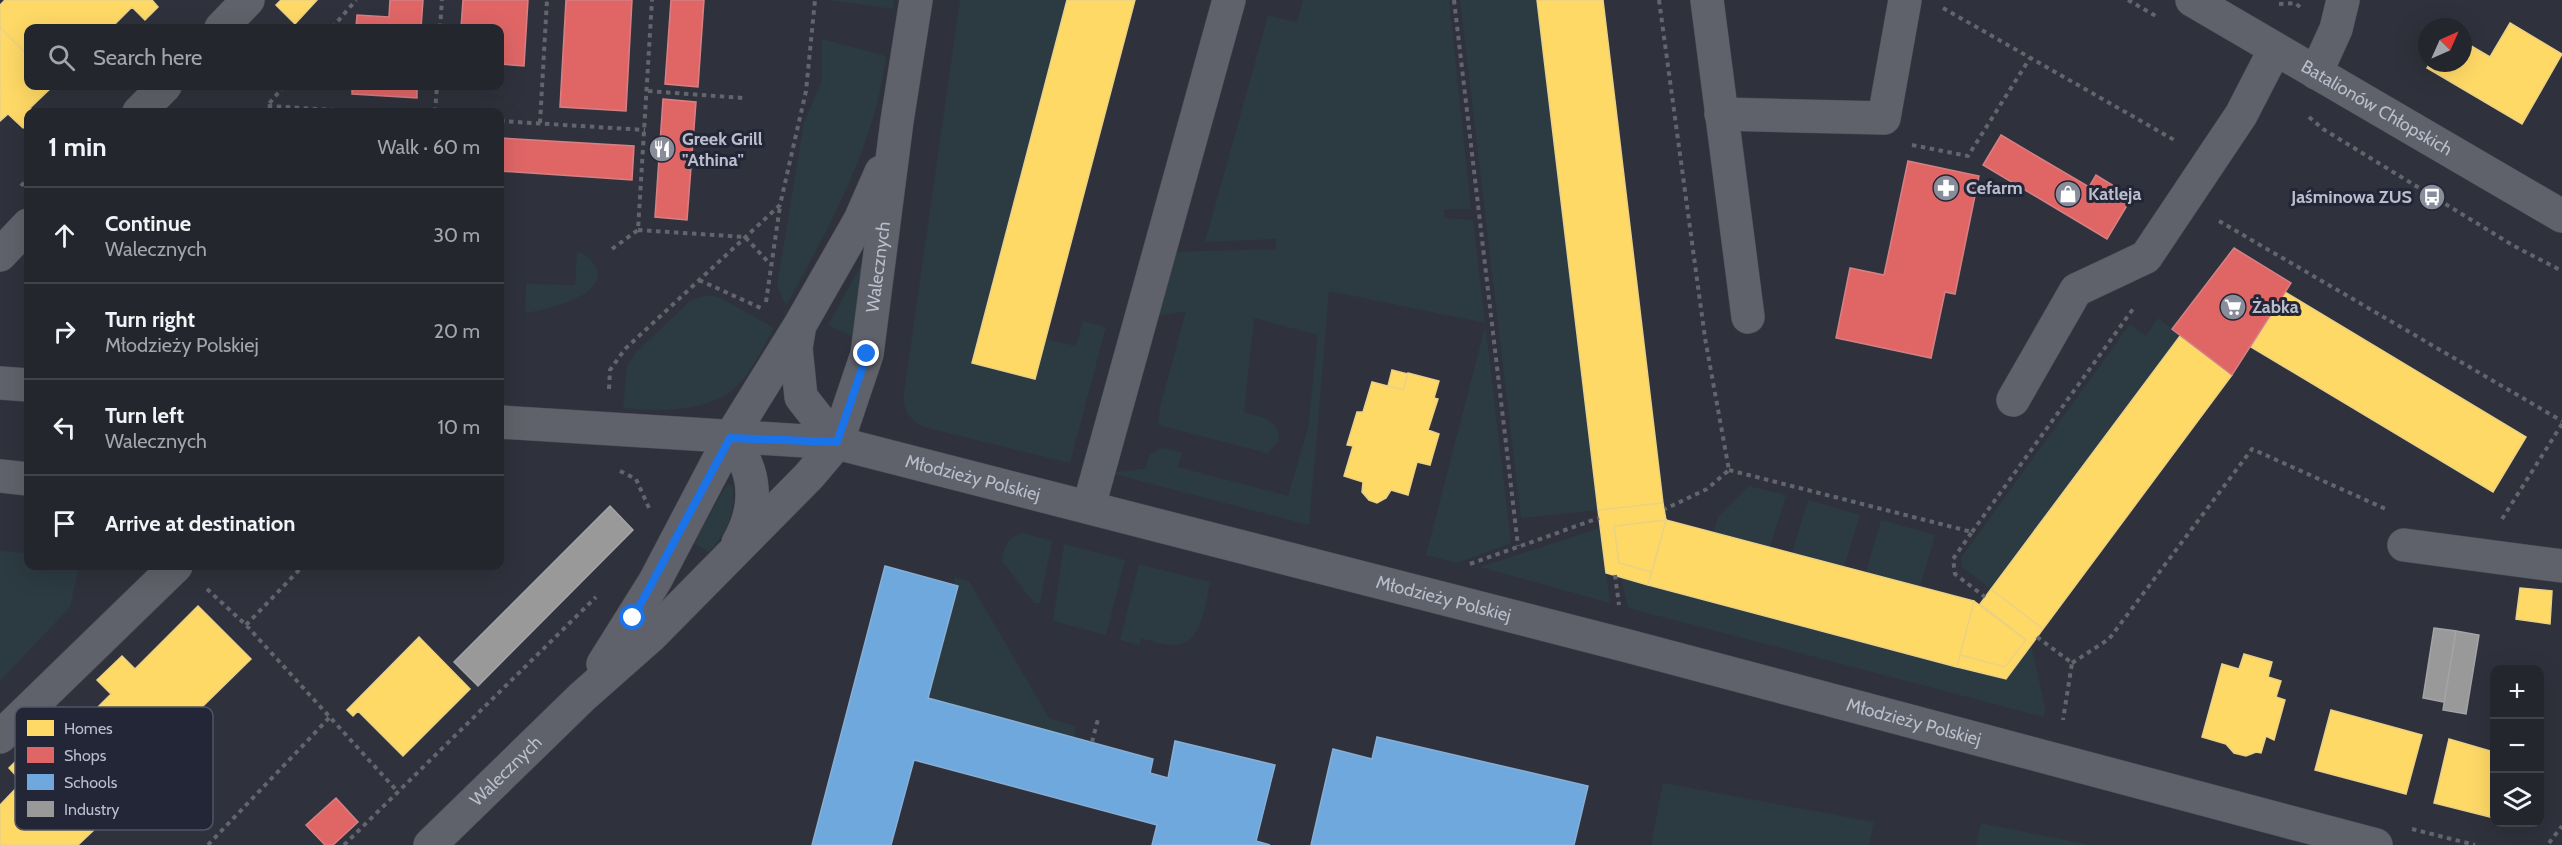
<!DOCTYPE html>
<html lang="en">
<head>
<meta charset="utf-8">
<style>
	:root { --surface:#23262d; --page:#2b2e35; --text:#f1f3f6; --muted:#a3a5aa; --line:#404349 }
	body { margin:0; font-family:Cabin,sans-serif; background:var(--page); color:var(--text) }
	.controls { position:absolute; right:18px; bottom:18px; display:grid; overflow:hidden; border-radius:12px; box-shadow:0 6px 24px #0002 }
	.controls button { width:54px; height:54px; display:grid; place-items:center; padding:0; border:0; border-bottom:2px solid var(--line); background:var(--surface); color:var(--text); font:30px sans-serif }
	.compass { position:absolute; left:2418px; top:18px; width:54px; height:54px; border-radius:50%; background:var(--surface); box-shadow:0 6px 24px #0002; rotate:45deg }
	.stop { position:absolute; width:18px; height:18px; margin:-14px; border:4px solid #1a73e8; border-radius:50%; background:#fff }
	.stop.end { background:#1a73e8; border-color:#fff; box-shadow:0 2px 6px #0008 }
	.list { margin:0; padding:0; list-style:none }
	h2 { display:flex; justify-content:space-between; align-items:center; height:78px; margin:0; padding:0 24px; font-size:26px }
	h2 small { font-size:20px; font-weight:400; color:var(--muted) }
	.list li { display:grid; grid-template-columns:39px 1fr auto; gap:18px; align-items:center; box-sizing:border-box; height:96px; padding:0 24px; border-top:2px solid var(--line) }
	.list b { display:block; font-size:22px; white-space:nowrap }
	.list p { margin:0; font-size:20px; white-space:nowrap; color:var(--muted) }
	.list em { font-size:20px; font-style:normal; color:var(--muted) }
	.icon { flex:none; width:33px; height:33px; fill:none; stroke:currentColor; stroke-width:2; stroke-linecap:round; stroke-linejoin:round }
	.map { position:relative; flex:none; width:2562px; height:845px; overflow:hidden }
	.search { position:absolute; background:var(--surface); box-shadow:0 6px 24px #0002; left:24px; top:24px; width:480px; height:66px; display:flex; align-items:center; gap:15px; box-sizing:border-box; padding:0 21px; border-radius:12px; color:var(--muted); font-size:22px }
	.panel { position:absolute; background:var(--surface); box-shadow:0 6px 24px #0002; left:24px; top:108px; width:480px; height:462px; border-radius:12px }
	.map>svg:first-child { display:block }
	.green { fill:#2c3a42 }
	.homes { fill:#ffd966; stroke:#ead185; stroke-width:1.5 }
	.shops { fill:#e06666; stroke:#d58085; stroke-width:1.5 }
	.schools { fill:#6fa8dc; stroke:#86afd7; stroke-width:1.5 }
	.industry { fill:#999; stroke:#a3a4a8; stroke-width:1.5 }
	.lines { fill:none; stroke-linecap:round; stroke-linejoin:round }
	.minor-casing { stroke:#4b4d55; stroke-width:34 }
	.path { stroke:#62656c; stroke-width:4; stroke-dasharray:4.5 4.5; stroke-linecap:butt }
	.minor { stroke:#5f626a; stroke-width:33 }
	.route { stroke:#1a73e8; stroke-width:8 }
	.labels { text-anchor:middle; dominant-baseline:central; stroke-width:6; stroke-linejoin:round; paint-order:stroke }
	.street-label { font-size:18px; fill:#babecc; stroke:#222637 }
	.poi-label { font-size:18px; font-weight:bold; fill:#babecc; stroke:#222637; text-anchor:start }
	.key { fill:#222637; stroke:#505464; stroke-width:1.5 }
	.key-label { font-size:16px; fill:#babecc }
</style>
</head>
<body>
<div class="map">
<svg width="2562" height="845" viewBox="0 0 2562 845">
	<rect width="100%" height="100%" fill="#2f323c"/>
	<path class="green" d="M828,0H894L893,9Z
		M960,0H1067L972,362L1035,379L1045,339L1076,346L1083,321L1106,327L1070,463L924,427C911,420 906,414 903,400Z
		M1303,0H1449L1471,209H1444V218L1473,220L1511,543L1457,563L1426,555L1486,323L1329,291L1309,525L1110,473L1146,468L1149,455L1161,448L1182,452L1178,467L1288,496L1308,428L1318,335L1254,318L1244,412C1262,418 1279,419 1279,441L1267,453L1158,425L1160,407L1186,311L1154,317L1175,252L1276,249V239L1205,242L1268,16L1297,22Z
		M1460,0H1537L1598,510L1521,518Z
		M822,39L886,56C875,146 829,227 786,306L777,286L804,123L822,81Z
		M872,246L854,337L828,325Z
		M577,252C585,253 591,259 595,266C611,296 544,310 525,313L526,284L575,285Z
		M709,295L719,297L774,328C763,348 752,371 736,387C708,413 658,411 623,408L627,366L636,352L691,300Z
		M2158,318L2180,336L1991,589L1962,567L1961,558L2130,324L2146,336Z
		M727,484L733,486C735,515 727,531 709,552L694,543Z
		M1749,486L1786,495L1770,547L1713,532L1718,517Z
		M1808,500L1860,515L1844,567L1792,553Z
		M1881,520L1935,535L1920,587L1866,572Z
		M1600,528L1610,603L1480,567Z
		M1023,533L1052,541L1040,603H1034L1002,561C1004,546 1008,536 1023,533Z
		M1064,544L1125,560L1106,635L1053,621Z
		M0,551L28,553V566H79L70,607L0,681Z
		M1139,564L1210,582C1205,604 1203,645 1173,645C1163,645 1151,641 1141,638L1139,645L1120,640Z
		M955,577L969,581L1049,718L1076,727L1074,737L928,698Z
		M1621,577L2006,679L2031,645L2045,708L2044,717L1628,608Z
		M1663,783L1874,822L1869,845H1651Z
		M1981,823L2090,845H1976Z"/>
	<path class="homes" d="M5,0H152L158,7L145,20L132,7L114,25L117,28H28V56L0,27V5Z
		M281,0H317L295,24L276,5Z
		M1067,0H1135L1035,379L972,363Z
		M1537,0H1603L1663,503L1598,510Z
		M2510,23L2562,54L2522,124L2427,68L2430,63H2463V41L2490,57Z
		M0,27L28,56V86H53L30,108L34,112H28V122L23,128L8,114L0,121Z
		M2285,292L2526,437L2493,492L2251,347Z
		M2180,336L2232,375L2043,629L1991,589Z
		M1392,370L1408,374L1403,390L1388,386Z
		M1408,373L1439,381L1434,398L1438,399L1428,430L1439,434L1430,465L1417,462L1408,495L1391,490L1386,498L1377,503L1369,500L1362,492L1363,482L1344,476L1353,446L1347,445L1357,412H1363L1372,382L1403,390Z
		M1663,503L1666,520L1614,526L1619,563L1652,572L1648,585L1606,573L1598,510Z
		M1666,520L1974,601L1957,667L1648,585Z
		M1666,520L1652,572L1619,563L1614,526Z
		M2520,588L2552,591L2550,624L2516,619Z
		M1991,589L2043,629L2006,679L1957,667L1960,655L2005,667L2026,640L1980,604Z
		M1974,601L2026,640L2005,667L1960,655Z
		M198,606L251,659L200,709L207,717L184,740L177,733L89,820L97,827L78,845H0V805L22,782L9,768L33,744L47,758L111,694L97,680L122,656L135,669Z
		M419,637L470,689L403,756L358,711L353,716L347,710Z
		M2244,654L2272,662L2268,677L2281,681L2276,697L2285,700L2274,740L2266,736L2261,753L2256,752L2246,756L2234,753L2226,744L2202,737L2222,664L2239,669Z
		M2331,710L2422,735L2406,794L2315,770Z
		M2449,739L2494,752V818L2434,803Z"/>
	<path class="shops" d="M390,0H423L421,28H356L357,15L389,17Z
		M463,0H528L524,66L500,64V28H461Z
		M566,0H632L626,111L560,107Z
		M671,0H704L698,87L665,84Z
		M352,86H417V98L352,94Z
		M663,99L696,102L687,220L655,217Z
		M2001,135L2089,187L2096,175L2132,197L2107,239L1983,165Z
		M500,138L634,146L632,180L500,171Z
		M1908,161L1979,176L1955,294L1945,292L1931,358L1836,338L1850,268L1884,275Z
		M2234,248L2291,283L2232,375L2172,329Z
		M336,798L358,822L333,845H325L306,825Z"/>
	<path class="schools" d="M885,566L958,586L928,698L1153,759L1150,773L1168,778L1175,741L1275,765L1256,841L1270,845H1152L1157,825L914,760L891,845H812Z
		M1377,737L1588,786L1574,845H1311L1333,749L1372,759Z"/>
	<path class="industry" d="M610,506L633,530L478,686L454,662Z
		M2434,628L2456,631L2444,702L2423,698Z
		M2456,631L2479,635L2466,714L2443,710Z"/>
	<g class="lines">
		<defs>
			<g id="minor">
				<path d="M1707,0L1748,317"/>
				<path id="s1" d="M2192,0L2562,216"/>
				<path d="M221,28L248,0"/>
				<path d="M2316,73L2336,29L2343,0"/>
				<path d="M139,112L165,86"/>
				<path d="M1721,114L1884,118L1905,0"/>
				<path d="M0,255L28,225"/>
				<path d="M799,330L796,348L801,397L837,443"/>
				<path d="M0,383L28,385"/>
				<path d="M2013,400L2076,290L2146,257L2241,115L2275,49"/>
				<path id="s2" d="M500,422L837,443L1628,646L2376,845"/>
				<path d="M730,438C757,470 759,506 738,543"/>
				<path d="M0,476L28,479"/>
				<path d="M1089,506L1229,0"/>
				<path d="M2404,545L2562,566"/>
				<path d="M603,664L655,581L730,438L800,325L860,220L881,172"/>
				<path d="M0,737L176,566"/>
				<path id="s3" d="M430,845L582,697L651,636L809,476L837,443L867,354L897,121L916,0"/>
			</g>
		</defs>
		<use href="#minor" class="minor-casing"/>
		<path class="path" d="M1454,0L1518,546
			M1659,0L1705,338L1729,470L1707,489L1665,509
			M2128,0L2156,16
			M2279,4L2295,3L2300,7
			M1943,8L2176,141
			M332,28L356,0
			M440,28L442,0
			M284,86L267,106L370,112
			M648,91L743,98
			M435,112L437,86
			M2309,117L2323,129L2514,246L2562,271
			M500,121L645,130
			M540,123L547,0
			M1912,145L1968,156L2030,58
			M21,186L28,178
			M2219,221L2562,421
			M638,230L745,237L771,265
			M612,249L638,230L652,0
			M699,280L763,309
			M766,302L780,206
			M609,389L610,370L625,349L780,205L806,91L815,0
			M1729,470L1972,532L1953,559L1955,574L1985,597
			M620,471L636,479L649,508
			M2502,519L2562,424
			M1972,532L2133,309
			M1470,564L1599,518
			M1615,575L1619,605
			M207,589L246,625L398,792
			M246,625L303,566
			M2037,637L2072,663L2063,720
			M2072,663L2109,639L2252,449L2388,510
			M1092,742L1098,719
			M2412,829L2475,845
			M2549,843L2562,826
			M208,845L330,717
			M344,845L596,597"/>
		<use href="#minor" class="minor"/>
	</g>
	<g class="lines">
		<path class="route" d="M633,618L730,438L837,442L867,354"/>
	</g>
	<defs>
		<symbol id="restaurant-disc" viewBox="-11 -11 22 22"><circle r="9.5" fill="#898d9a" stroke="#222637"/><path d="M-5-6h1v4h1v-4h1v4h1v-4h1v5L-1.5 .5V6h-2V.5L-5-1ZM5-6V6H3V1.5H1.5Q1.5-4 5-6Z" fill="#fff"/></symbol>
		<symbol id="pharmacy-disc" viewBox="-11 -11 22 22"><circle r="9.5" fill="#898d9a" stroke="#222637"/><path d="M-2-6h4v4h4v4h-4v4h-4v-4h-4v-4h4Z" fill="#fff"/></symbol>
		<symbol id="shop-disc" viewBox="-11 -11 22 22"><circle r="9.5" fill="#898d9a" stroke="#222637"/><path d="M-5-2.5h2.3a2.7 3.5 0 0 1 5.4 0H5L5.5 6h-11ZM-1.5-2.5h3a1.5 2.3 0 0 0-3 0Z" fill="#fff"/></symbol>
		<symbol id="bus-disc" viewBox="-11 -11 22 22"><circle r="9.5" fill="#898d9a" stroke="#222637"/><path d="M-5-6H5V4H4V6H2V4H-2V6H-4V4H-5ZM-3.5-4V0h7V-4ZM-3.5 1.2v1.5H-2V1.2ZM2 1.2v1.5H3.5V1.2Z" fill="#fff"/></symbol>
		<symbol id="supermarket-disc" viewBox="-11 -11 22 22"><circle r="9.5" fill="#898d9a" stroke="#222637"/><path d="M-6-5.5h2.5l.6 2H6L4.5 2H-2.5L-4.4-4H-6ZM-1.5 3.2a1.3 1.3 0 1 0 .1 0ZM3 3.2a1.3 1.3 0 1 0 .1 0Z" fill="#fff"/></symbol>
	</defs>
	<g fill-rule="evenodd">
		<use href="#restaurant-disc" x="647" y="134" width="30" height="30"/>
		<use href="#pharmacy-disc" x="1931" y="173" width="30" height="30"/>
		<use href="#shop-disc" x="2053" y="179" width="30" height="30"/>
		<use href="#bus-disc" x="2417" y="182" width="30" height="30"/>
		<use href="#supermarket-disc" x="2218" y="292" width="30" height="30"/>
	</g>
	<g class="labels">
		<g class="street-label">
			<text stroke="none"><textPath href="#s1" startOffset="214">Batalionów Chłopskich</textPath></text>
			<text stroke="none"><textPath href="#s3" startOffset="754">Walecznych</textPath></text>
			<text stroke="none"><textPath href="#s2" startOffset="478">Młodzieży Polskiej</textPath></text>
			<text stroke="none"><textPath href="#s2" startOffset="964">Młodzieży Polskiej</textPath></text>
			<text stroke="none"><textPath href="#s2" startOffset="1450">Młodzieży Polskiej</textPath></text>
			<text stroke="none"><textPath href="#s3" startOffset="106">Walecznych</textPath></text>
		</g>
		<g class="poi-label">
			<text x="682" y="139">Greek Grill<tspan x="682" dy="21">"Athina"</tspan></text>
			<text x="1966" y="188">Cefarm</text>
			<text x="2088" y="194">Katleja</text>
			<text x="2412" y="197" text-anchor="end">Jaśminowa ZUS</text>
			<text x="2252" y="307">Żabka</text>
		</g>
	</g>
	<rect x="15" y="707" width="198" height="123" rx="9" class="key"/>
	<rect x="27" y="720" width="27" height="16" fill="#ffd966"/>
	<rect x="27" y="747" width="27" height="16" fill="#e06666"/>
	<rect x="27" y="774" width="27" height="16" fill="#6fa8dc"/>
	<rect x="27" y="801" width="27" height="16" fill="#999"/>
	<g class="key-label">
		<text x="64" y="734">Homes</text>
		<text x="64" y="761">Shops</text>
		<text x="64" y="788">Schools</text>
		<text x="64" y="815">Industry</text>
	</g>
</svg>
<div class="controls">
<button>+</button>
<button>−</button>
<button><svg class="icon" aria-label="layers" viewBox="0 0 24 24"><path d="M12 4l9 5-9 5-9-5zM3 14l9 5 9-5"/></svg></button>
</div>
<svg class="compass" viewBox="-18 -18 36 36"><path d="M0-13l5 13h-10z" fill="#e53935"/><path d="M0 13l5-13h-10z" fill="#a3a5aa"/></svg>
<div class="stop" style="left:633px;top:618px"></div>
<div class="stop end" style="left:867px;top:354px"></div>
<div class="search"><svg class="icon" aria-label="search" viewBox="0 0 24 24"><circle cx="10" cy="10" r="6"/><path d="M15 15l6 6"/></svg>Search here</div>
<section class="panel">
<h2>1 min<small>Walk · 60 m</small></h2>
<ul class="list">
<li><svg class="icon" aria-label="ahead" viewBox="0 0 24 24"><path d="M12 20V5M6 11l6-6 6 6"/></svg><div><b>Continue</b><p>Walecznych</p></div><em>30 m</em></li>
<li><svg class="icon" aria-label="right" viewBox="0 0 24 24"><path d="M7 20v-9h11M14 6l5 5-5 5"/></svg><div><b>Turn right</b><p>Młodzieży Polskiej</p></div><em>20 m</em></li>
<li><svg class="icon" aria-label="left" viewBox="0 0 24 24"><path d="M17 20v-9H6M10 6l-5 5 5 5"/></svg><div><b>Turn left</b><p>Walecznych</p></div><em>10 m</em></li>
<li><svg class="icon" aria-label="arrive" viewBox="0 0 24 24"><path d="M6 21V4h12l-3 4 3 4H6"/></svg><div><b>Arrive at destination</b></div></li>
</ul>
</section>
</div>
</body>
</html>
